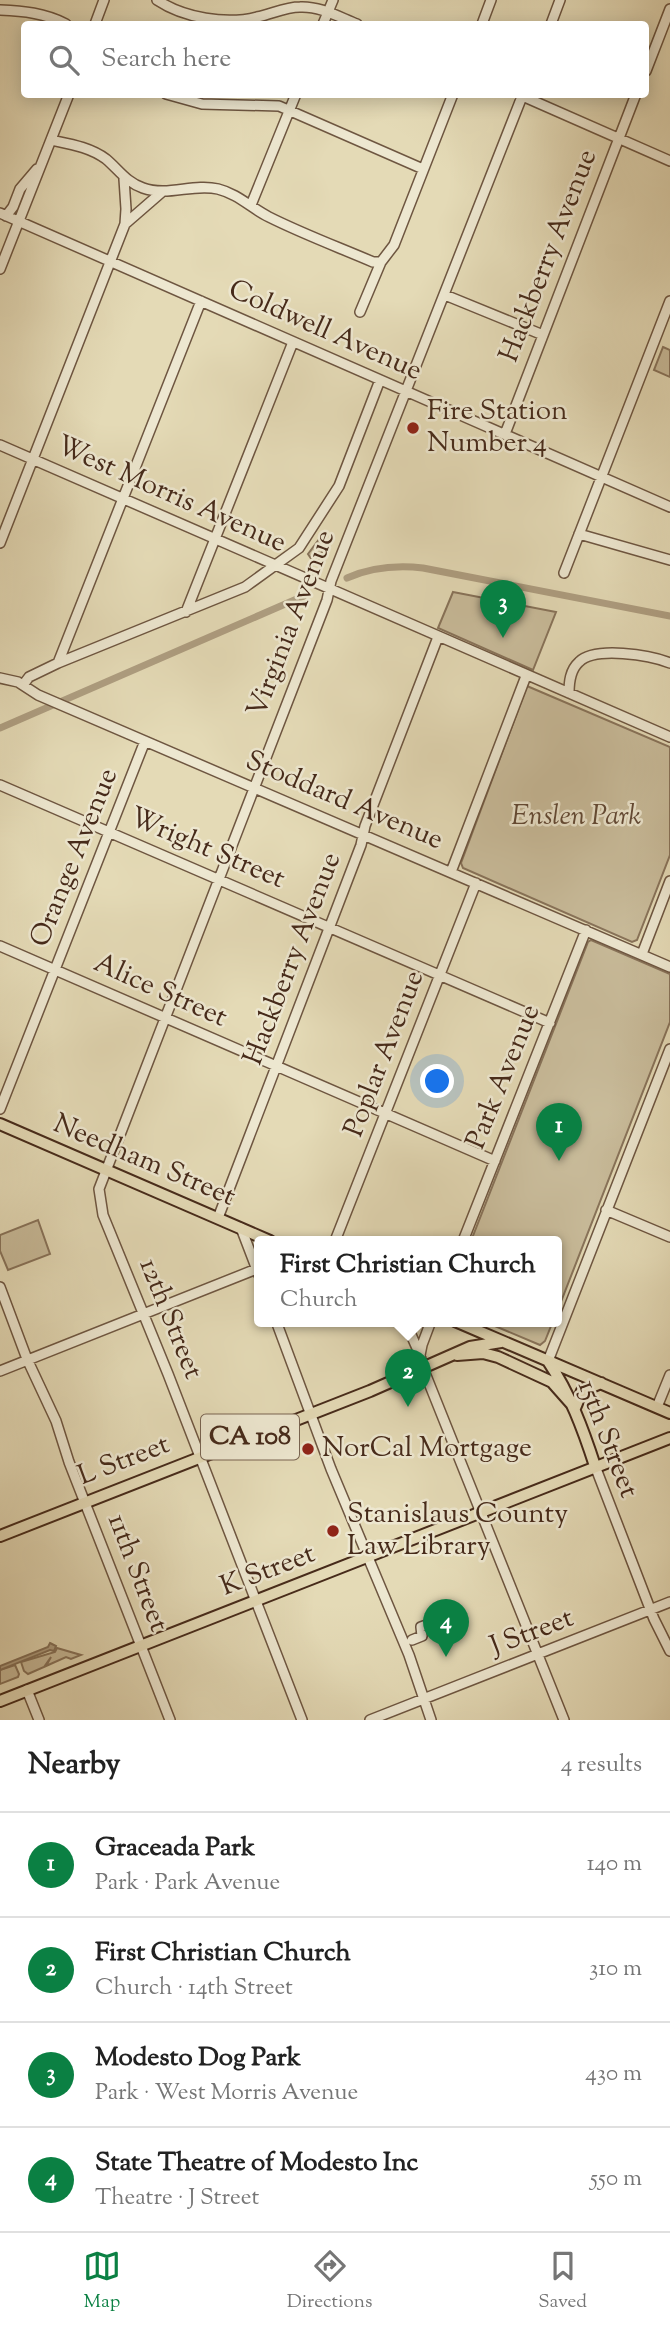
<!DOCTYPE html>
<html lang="en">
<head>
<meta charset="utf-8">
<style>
	:root { --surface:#fff; --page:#f2f2f2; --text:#222; --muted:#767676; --line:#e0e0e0; --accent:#0b8043 }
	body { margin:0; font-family:"Sorts Mill Goudy",serif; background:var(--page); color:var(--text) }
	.you { position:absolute; left:438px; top:1082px; width:24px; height:24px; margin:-18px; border:5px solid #fff; border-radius:50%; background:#1a73e8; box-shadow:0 0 0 10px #1a73e833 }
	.badge { display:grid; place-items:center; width:46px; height:46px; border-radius:50%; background:var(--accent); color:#fff; font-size:23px; font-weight:700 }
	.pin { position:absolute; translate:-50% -58px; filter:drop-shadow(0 2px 4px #0008) }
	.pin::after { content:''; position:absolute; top:37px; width:24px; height:21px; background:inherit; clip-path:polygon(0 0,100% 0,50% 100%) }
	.popup { position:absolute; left:254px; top:1236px; width:308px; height:91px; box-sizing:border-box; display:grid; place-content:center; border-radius:7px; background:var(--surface); filter:drop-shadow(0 2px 5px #0005); font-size:23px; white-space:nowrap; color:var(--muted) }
	.popup b { font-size:26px; color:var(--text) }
	.popup::after { content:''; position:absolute; left:50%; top:100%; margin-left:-14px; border:14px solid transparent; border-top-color:var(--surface) }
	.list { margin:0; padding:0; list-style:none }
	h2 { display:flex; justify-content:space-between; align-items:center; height:91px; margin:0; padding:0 28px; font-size:30px }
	h2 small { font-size:23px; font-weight:400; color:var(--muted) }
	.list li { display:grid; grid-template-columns:46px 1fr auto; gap:21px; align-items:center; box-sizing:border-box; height:105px; padding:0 28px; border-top:2px solid var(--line) }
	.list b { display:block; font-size:26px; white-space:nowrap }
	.list p { margin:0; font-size:23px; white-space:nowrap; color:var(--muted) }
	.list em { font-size:23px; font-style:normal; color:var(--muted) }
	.icon { flex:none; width:38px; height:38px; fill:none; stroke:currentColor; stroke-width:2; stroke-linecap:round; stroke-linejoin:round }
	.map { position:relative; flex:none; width:670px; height:1720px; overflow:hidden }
	.search { position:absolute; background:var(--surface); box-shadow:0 4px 18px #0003; left:21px; right:21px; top:21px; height:77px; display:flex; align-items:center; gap:18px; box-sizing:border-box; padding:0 24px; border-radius:7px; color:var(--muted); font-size:26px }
	.sheet { height:511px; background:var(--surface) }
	nav { display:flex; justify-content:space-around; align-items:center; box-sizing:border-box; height:98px; border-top:2px solid var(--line); background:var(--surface); font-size:19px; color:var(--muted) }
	nav a { display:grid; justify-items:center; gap:4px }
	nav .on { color:var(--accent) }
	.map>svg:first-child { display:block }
	.green { fill:#c9bc9b; stroke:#88735a; stroke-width:2 }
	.water { fill:#ae9e81; stroke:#847058; stroke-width:2 }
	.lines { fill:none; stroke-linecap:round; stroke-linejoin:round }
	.canal { stroke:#ae9e81; stroke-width:7 }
	.minor-casing { stroke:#6e5641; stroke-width:12 }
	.major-casing { stroke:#462a1a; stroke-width:14 }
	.minor { stroke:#ede7d0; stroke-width:9 }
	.major { stroke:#e4dab6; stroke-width:10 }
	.poi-dot { fill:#8f2418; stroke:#ede7d0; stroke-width:2.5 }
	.labels { text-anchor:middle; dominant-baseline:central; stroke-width:5; stroke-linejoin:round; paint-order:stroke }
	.shield { fill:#ede7d0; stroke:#786351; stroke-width:2 }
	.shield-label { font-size:26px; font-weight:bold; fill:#462a1a }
	.street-label { font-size:28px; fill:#462a1a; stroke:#ede7d0 }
	.poi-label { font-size:28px; fill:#462a1a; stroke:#ede7d0; text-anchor:start }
	.park-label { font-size:28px; font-style:italic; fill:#604734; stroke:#ede7d0 }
</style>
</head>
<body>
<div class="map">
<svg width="670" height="1720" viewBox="0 0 670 1720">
	<rect width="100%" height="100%" fill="#e4dab6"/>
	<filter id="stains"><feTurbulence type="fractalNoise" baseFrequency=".00286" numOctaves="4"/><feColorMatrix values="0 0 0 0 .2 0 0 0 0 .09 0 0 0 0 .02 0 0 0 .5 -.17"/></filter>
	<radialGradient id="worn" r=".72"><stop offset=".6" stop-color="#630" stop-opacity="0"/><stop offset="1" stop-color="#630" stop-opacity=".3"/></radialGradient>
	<path class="green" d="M663,347L670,350V377L654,370Z
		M320,538H324L326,542L319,559L312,560L308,554Z
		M453,592L556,612L533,670L438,628Z
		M527,686L670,747V855L637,940L632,942L463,868L461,863Z
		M591,940L670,974V1022L557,1312V1241H471L588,942Z
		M38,1220L50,1254L8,1270L0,1251V1235Z
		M483,1321H553L545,1341L540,1345Z
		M57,1648L81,1655L71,1659L66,1657L46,1666L51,1657L44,1667L28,1674L24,1671L21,1662L55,1652Z
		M15,1665L19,1674L18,1677L0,1684V1670Z"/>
	<path class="water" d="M50,1643L56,1646L54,1651L50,1650L0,1670V1666L48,1647Z"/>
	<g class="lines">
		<path class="canal" d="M347,578C372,567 396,565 423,568L670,616
			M0,728L306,595"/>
		<defs>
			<path id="minor" d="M157,0C184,18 226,25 257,17C272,14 285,7 300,7C320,6 339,17 357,24
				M0,10C24,11 44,13 66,24
				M95,24L104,0
				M323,24L333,0
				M482,24L491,0
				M551,24L560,0
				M646,71L670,9
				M166,94L202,104L279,106L423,169
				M520,95L670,161
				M51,140C70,144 90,147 106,159C119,170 126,182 143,188C168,197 193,183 218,189C238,194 251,208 269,217C303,234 338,247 373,262H381L394,245L453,94
				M124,179L126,209L125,224
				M251,205L296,94
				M0,213L670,507
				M6,216L13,207L20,189L37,169
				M0,269L69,94
				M445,295L543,335
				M360,312L381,262
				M505,434L636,94
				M0,445L670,737
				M579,534L670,560
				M0,543L125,224L163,191
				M564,573L670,301
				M186,612L293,342
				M58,663L201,301
				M0,678L18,682L38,695L670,967
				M23,685L29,677L58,663L245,587L299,548L339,486L380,380
				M569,693C569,682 570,670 579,662C595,646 650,655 670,663
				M0,785L550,1023
				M451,872L526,676
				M0,946L495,1161
				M642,954L670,881
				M0,1109L145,741
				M606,1210L670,1237
				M218,1218L361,845L365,826L438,637
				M241,1228L259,1275
				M335,1241L476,883
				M463,1241L586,930
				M0,1287L27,1359L56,1421L69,1462L170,1720
				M276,1321L331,1469L409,1655L431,1720
				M405,1321L420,1355L423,1368L564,1720
				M420,1355L422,1345L431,1321
				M548,1361L670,1049
				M0,1371L259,1268
				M657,1407L670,1375
				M595,1466L654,1619L670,1651
				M412,1640L422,1636L421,1627L457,1614
				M27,1690L39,1720
				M302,1720L168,1374L103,1215L99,1189L327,600L331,581L523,94
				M370,1720L670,1602"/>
			<path id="major" d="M0,1124L270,1241
				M455,1321L670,1413
				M457,1355L483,1353L498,1357L552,1382L575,1408L582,1391L601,1383
				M548,1361C570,1394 583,1429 595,1466
				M0,1536L370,1391L470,1347L501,1342
				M0,1701L670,1438"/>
		</defs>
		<use href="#minor" class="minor-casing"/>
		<use href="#major" class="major-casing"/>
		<use href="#minor" class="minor"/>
		<use href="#major" class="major"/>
	</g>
	<g class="poi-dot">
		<circle cx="413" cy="428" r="7"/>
		<circle cx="308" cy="1449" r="7"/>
		<circle cx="333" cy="1531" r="7"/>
	</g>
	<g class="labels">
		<rect class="shield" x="201" y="1414.5" width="98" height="45" rx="5"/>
		<g class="shield-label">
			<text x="250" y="1437">CA 108</text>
		</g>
		<g class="street-label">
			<text transform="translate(549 256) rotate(-69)">Hackberry Avenue</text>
			<text transform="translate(325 331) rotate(24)">Coldwell Avenue</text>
			<text transform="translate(171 495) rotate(24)">West Morris Avenue</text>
			<text transform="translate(292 624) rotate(-69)">Virginia Avenue</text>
			<text transform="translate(344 801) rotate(23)">Stoddard Avenue</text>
			<text transform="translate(207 849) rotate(23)">Wright Street</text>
			<text transform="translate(75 858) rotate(-68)">Orange Avenue</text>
			<text transform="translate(293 959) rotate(-69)">Hackberry Avenue</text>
			<text transform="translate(160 991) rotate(24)">Alice Street</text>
			<text transform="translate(385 1054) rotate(-69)">Poplar Avenue</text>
			<text transform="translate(504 1077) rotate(-68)">Park Avenue</text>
			<text transform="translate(144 1161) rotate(23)">Needham Street</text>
			<text transform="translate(170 1319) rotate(68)">12th Street</text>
			<text transform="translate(607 1439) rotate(69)">15th Street</text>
			<text transform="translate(124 1461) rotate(-21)">L Street</text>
			<text transform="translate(268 1571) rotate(-21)">K Street</text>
			<text transform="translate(137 1573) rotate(69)">11th Street</text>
			<text transform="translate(532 1633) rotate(-21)">J Street</text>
		</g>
		<g class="poi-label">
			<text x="427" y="412">Fire Station<tspan x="427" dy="32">Number 4</tspan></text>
			<text x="322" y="1449">NorCal Mortgage</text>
			<text x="347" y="1515">Stanislaus County<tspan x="347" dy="32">Law Library</tspan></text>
		</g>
		<g class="park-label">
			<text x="576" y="817">Enslen Park</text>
		</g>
	</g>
	<rect width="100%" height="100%" filter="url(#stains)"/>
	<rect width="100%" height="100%" fill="url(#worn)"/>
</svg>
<div class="you"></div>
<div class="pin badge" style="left:559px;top:1161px">1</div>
<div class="pin badge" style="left:408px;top:1407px">2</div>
<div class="popup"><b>First Christian Church</b>Church</div>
<div class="pin badge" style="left:503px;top:638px">3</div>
<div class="pin badge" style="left:446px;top:1657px">4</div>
<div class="search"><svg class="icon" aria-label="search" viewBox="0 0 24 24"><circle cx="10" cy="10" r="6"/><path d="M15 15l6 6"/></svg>Search here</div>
</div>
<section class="sheet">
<h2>Nearby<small>4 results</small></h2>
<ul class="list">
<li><span class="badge">1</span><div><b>Graceada Park</b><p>Park · Park Avenue</p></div><em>140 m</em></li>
<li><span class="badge">2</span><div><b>First Christian Church</b><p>Church · 14th Street</p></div><em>310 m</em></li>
<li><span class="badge">3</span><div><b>Modesto Dog Park</b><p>Park · West Morris Avenue</p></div><em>430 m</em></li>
<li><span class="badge">4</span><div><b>State Theatre of Modesto Inc</b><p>Theatre · J Street</p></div><em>550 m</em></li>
</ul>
</section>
<nav>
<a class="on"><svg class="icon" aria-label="map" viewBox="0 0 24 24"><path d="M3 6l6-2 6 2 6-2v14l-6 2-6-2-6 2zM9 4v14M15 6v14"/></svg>Map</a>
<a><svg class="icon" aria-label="directions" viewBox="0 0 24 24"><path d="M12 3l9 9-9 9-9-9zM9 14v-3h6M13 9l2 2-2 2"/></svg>Directions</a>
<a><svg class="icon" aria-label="saved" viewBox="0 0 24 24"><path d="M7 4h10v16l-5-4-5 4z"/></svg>Saved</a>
</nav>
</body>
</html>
